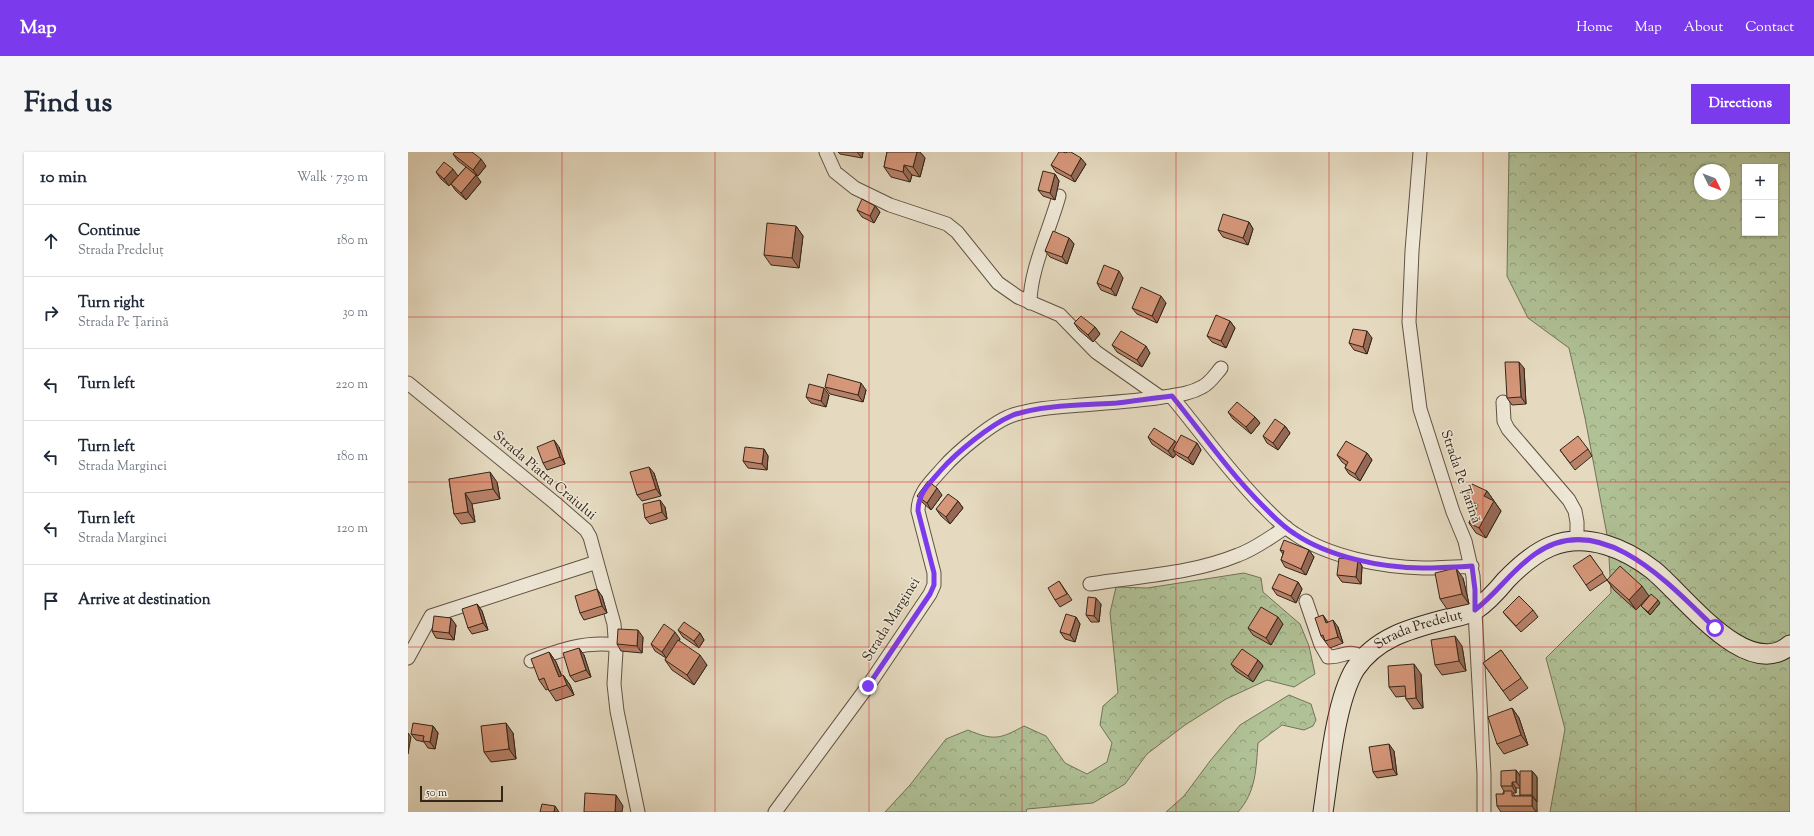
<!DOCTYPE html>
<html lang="en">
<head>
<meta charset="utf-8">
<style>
	:root { --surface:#fff; --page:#f6f6f7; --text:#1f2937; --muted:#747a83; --line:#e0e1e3; --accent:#7c3aed }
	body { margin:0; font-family:"Sorts Mill Goudy",serif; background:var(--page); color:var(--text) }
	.controls { position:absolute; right:12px; top:12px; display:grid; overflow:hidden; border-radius:0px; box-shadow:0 1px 3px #0004 }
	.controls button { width:36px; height:36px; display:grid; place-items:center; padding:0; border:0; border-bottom:1px solid var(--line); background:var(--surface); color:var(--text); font:20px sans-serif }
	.compass { position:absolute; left:1286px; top:12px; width:36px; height:36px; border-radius:50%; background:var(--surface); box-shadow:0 1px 3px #0004; rotate:132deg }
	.scale { position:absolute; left:12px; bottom:10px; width:83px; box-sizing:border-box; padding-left:4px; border:2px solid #332619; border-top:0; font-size:11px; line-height:14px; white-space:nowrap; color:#332619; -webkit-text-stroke:3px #eee7d6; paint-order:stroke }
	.stop { position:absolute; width:12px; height:12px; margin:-9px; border:3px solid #7c3aed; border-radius:50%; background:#fff }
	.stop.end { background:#7c3aed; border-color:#fff; box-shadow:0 1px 4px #0008 }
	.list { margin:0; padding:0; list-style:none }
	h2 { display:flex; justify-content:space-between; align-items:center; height:52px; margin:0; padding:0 16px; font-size:17px }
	h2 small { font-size:13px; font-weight:400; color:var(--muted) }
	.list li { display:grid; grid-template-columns:26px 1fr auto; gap:12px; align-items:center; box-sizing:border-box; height:72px; padding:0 16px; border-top:1px solid var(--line) }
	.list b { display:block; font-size:15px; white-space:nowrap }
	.list p { margin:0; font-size:13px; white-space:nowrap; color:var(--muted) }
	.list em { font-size:13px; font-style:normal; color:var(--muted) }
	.icon { flex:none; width:22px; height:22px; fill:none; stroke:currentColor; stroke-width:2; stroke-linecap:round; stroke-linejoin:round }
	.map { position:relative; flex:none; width:1382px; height:660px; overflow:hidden; border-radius:0px }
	header { display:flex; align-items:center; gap:24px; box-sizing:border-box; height:56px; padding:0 20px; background:var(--accent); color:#fff }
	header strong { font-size:19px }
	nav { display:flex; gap:22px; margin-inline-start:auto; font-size:14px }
	.intro { display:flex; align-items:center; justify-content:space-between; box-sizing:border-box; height:96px; padding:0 24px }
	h1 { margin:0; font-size:28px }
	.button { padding:10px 18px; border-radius:0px; background:var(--accent); color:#fff; font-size:14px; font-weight:700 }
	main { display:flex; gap:24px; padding:0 24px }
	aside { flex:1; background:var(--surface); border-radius:0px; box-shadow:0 1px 3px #0004 }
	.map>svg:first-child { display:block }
	.forest { fill:url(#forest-crowns); stroke:#727458; fill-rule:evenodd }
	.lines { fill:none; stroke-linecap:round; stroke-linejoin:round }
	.minor-casing { stroke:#605343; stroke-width:15 }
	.secondary-casing { stroke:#332619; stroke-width:21 }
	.minor { stroke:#eee7d6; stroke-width:13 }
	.secondary { stroke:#eee7d6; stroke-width:19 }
	.wall { fill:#b78168; stroke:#332619; fill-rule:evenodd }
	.shaded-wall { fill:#956955; stroke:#332619 }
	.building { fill:#d59679; stroke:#332619 }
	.route { stroke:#7c3aed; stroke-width:5 }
	.grid { fill:none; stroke:#d62828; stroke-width:1; stroke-opacity:0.55 }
	.labels { text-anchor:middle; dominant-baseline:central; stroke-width:3; stroke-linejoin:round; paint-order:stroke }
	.street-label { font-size:14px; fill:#332619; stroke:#eee7d6 }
</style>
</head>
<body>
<header>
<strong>Map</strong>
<nav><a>Home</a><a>Map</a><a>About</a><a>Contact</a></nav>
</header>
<div class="intro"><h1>Find us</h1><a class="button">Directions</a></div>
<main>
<aside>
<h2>10 min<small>Walk · 730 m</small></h2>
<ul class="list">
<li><svg class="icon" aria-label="ahead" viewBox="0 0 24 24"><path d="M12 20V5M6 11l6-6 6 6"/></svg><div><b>Continue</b><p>Strada Predeluț</p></div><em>180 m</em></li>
<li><svg class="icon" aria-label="right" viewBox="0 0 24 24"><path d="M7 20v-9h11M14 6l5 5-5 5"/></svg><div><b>Turn right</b><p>Strada Pe Țarină</p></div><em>30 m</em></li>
<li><svg class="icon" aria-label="left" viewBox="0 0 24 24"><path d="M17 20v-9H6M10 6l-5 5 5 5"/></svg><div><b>Turn left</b></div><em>220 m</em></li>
<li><svg class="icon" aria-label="left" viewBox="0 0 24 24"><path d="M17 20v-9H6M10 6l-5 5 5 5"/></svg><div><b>Turn left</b><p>Strada Marginei</p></div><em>180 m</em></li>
<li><svg class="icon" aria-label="left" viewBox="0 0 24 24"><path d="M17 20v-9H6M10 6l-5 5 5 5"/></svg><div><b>Turn left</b><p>Strada Marginei</p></div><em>120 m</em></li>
<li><svg class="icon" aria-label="arrive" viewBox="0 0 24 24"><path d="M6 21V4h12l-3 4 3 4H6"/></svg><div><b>Arrive at destination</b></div></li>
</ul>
</aside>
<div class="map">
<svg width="1382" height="660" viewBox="0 0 1382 660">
	<defs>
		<pattern id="forest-crowns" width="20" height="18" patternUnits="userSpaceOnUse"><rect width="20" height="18" fill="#b0c196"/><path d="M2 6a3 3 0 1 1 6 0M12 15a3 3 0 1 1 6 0" fill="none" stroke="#909d7a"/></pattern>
	</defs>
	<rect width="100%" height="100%" fill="#e5dac0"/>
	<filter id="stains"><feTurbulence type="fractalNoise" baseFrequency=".005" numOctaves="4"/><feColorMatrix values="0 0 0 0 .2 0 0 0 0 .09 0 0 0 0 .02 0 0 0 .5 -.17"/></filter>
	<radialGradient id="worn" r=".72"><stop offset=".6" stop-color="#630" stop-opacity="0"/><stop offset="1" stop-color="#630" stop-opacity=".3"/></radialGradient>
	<path class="forest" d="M1101,0H1382V660H1142L1157,577L1138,506L1203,441L1200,388L1177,266L1161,196L1120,166L1099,124ZM1337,15H1367V81H1337ZM1292,18H1316V42H1292Z
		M836,421L853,426L855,440L892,472L901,494L907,522L886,535L859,528L818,547L777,573L739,602L717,632L685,651L619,657L618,660H477L502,633L538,587L560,578C586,589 592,587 616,574L638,584L657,611L679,622L699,610L704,591L692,573L695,554L710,541L702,461L708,435L739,436Z
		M881,543L903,552L908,568L905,574L896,578L874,573L850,591C848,617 848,640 830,660H758L776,644L802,609L832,573Z"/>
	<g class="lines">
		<defs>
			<path id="minor" d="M418,0L427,20L447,36L482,53L539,72L549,80L590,131L610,145L652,163L688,200L752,245
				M1012,0L1004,99L1001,170L1012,257L1045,360L1057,389L1065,424L1076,622V660
				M622,151C622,118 642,77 651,44
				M0,231L147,351L178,378L182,385L206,472L208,499L206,532L209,559L230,660
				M763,244C794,281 821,320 855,354C865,364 875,375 887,382C921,405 974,415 1015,416C1031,416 1047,415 1064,414
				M1095,250L1096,269L1100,277L1161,348L1167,359L1169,370V388
				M682,432C731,424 784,422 830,403C847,397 863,385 878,375
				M898,449L913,493L920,505C939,505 936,496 957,506
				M0,506L23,464L189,410
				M123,509C152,498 177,489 208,493
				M367,660L460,534L522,442L526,433V421L510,359C510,340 524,329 535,316C549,300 586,269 605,263C627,256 651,255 674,253C699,251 724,249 749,246C765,243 780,243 794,235C802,231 807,223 813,216"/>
			<g id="secondary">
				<path id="s1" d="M915,660C921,621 927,550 947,517C968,486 1001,477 1035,468C1046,465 1057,464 1067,458C1079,450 1089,439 1098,428C1127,398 1155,380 1198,393C1215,398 1232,408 1245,418C1276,443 1339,530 1382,493"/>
			</g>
		</defs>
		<use href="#minor" class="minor-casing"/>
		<use href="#secondary" class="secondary-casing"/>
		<use href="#minor" class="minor"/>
		<use href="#secondary" class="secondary"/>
	</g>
	<path class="wall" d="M430,0H455L454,6L432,2Z
		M479,0H512L517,6L512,25L504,23L502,30L483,25L476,15Z
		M45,2L78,14L70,24L64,20L73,30L58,48L48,39L43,32L58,15L50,9Z
		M678,12L667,30L648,20L643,13Z
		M28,20L50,24L41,34L33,27Z
		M647,22L651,29L647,48L635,44L630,38Z
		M467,54L472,60L466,71L454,65L449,58Z
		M841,70L845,77L840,93L815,85L810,78Z
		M388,74L395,84L391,116L363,113L356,103Z
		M661,86L666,92L659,112L642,105L637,99Z
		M715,126L708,144L693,138L689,131Z
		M758,151L749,171L729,162L724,156Z
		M822,169L827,176L818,196L804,190L799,184Z
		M666,171L687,175L692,182L685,190L671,178Z
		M964,186L959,202L946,198L941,191Z
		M704,193L742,201L734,215L709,200Z
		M1116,216L1118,252L1104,253L1099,246Z
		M417,235L458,238L455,250L422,242Z
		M421,243L418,255L403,251L398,245Z
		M820,260L847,265L852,271L843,282L825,267Z
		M877,274L882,281L870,298L859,291L855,284Z
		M740,285L768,291H789L793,298L785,313L770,304L768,302L765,306L744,292Z
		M151,295L157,312L139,318L135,311Z
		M356,297L360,304L359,318L340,316L335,309Z
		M1180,297L1184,304L1167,318L1152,298Z
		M959,301L964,308L952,329L941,322L937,316L938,313L934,310L929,303Z
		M246,321L253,344L234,349L229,343Z
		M41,327L89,330L92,347L64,352L67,370L53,372L46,362Z
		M1079,339L1093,359L1078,386L1068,381L1061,371L1067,358L1064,356L1057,346Z
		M534,343L523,358L514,350L509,344Z
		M550,349L555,356L542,372L533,364L528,357Z
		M257,355L259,367L242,372L237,366Z
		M872,398H901L906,405L898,423L877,415L873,408L875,402Z
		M1182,403L1199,428L1182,439L1178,433Z
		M950,408L954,414L953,432L934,430L929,423Z
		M1055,426L1061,452L1039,457L1032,447Z
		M1199,428L1241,444L1228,458L1206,438Z
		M651,429L664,448L652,455L647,448Z
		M890,430L894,437L888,451L869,443L864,436Z
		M194,444L199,461L176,468L172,461Z
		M1252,451L1242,463L1233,454Z
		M69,452L74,459L80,478L64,482L60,476Z
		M693,452L691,470H683L678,463Z
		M1125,458L1130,465L1113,480L1100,466L1095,460Z
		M668,465L672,472L667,490L657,487L652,480Z
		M920,470L930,475L935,491L922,496L913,484Z
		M875,472L863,493L845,483L840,476Z
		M48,473L46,488L28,486L24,479Z
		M270,478L292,481L296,488L291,496L275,485Z
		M235,485L234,501L213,499L209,492Z
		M272,487L271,489L299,513L286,533L264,518L257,508L258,506L247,499L243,492Z
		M1054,494L1058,519L1034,523L1027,513Z
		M1093,498L1120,536L1102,549L1075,511Z
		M141,500L148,510L154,524L155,523L162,533L166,543L148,549L140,537L138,538L131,528Z
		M176,503L183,525L167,530L162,524Z
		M850,508L855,514L845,530L828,519L823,512Z
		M1013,522L1015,556L1005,557L998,547V544L988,545L981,535Z
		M1104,556L1111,566L1120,593L1096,602L1089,592Z
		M25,574L30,581L27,597L20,596L16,590L8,588L3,582Z
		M105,581L108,607L83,610L76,600Z
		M986,599L989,623L969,626L965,620Z
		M1108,618L1112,624L1124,619L1129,625V650H1128L1129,660H1093L1089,654L1096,639L1093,634ZM1108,636H1112V644H1107L1105,641H1108Z"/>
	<path class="shaded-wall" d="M449,0H455L454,6Z
		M509,0H512L517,6L512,25L505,15Z
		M673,6L678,12L667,30L663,24Z
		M73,7L78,14L70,24L65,18Z
		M496,13L504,23L502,30L495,20Z
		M45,17L50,24L41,34L36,27Z
		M647,22L651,29L647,48L642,41Z
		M68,23L73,30L58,48L53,41Z
		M467,54L472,60L466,71L462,64Z
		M841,70L845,77L840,93L835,86Z
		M388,74L395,84L391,116L384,106Z
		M661,86L666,92L659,112L654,105Z
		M711,119L715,126L708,144L703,137Z
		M753,144L758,151L749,171L744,164Z
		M822,169L827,176L818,196L813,189Z
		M687,175L692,182L685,190L680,183Z
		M959,179L964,186L959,202L955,195Z
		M738,194L742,201L734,215L729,208Z
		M1111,210L1116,216L1118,252L1113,245Z
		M453,231L458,238L455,250L450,243Z
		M416,236L421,243L418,255L413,249Z
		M847,265L852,271L843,282L838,275Z
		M877,274L882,281L870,298L865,291Z
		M146,288L151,295L157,312L152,305Z
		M767,289L772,296L765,298L768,302L765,306L760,299Z
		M789,291L793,298L785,313L780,306Z
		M356,297L360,304L359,318L354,312Z
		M959,301L964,308L952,329L947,322Z
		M241,315L246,321L253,344L248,337Z
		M82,320L89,330L92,347L85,337Z
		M529,336L534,343L523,358L519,351Z
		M1079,339L1093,359L1078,386L1071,376L1076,344Z
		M57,341L64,352L67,370L60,360Z
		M252,348L257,355L259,367L254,360Z
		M550,349L555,356L542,372L538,365Z
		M901,398L906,405L898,423L893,417Z
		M950,408L954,414L953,432L948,425Z
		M1048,416L1055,426L1061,452L1054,442Z
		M890,430L894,437L888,451L883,444Z
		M1234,434L1241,444L1228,458L1221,448Z
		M189,437L194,444L199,461L194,454Z
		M688,446L693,452L691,470L686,464Z
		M1250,448L1252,451L1242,463L1240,460Z
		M69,452L74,459L80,478L75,471Z
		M915,463L920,470L918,471Z
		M668,465L672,472L667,490L662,483Z
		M870,465L875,472L863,493L858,486Z
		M43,466L48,473L46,488L41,481Z
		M925,468L930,475L935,491L930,485Z
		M230,478L235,485L234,501L229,494Z
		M267,480L272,487L259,507L254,500Z
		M292,481L296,488L291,496L286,489Z
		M1047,484L1054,494L1058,519L1051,509Z
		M171,496L176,503L183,525L178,518Z
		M141,500L148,510L157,533L151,525Z
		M292,503L299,513L286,533L279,523Z
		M850,508L855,514L845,530L840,524Z
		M1006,512L1013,522L1015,556L1008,546Z
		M155,523L162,533L166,543L159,533Z
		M1104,556L1111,566L1120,593L1113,583Z
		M98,571L105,581L108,607L101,597Z
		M25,574L30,581L27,597L22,590Z
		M0,581L3,585L0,602Z
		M981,592L986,599L989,623L985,617Z
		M1108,618L1113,625V636L1108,630Z
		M1124,619L1129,625V650L1124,643Z
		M1104,630L1108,636V641L1104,634Z
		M208,643L215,654L214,660H207Z
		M1124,644L1129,650V660H1128L1124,654Z
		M147,654L151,660H146Z"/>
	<path class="building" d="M47,0H64L73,7L65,18L45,2Z
		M479,0H509L505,15L496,13L495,20L476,15Z
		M651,0H655L658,1L659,0H663L673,6L663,24L643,13Z
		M36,10L45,17L36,27L28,20Z
		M58,15L68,23L53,41L43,32Z
		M635,19L647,22L642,41L630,38Z
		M454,47L467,54L462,64L449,58Z
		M815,62L841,70L835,86L810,78Z
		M359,71L388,74L384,106L356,103Z
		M645,79L661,86L654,105L637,99Z
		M696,113L711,119L703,137L689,131Z
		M733,135L753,144L744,164L724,156Z
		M808,163L822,169L813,189L799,184Z
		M673,164L687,175L680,183L666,171Z
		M945,177L959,179L955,195L941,191Z
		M713,179L738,194L729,208L704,193Z
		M1097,210H1111L1113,245L1099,246Z
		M420,222L453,231L450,243L417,235Z
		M401,232L416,236L413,249L398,245Z
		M829,250L847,265L838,275L820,260Z
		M867,267L877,274L865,291L855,284Z
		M746,276L767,289L760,299L740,285Z
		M773,283L789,291L780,306L765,298Z
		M1170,284L1180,297L1162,311L1152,298Z
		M146,288L152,305L135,311L129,295Z
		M938,289L959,301L947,322L937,316L940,310L929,303Z
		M337,295L356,297L354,312L335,309Z
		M241,315L248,337L229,343L222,320Z
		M82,320L85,337L57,341L60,360L46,362L41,327Z
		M520,329L529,336L519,351L509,344Z
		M1064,332L1079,339L1076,344L1086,349L1071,376L1061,371L1070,353L1057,346Z
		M540,342L550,349L538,365L528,357Z
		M252,348L254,360L237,366L235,352Z
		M876,388L901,398L893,417L873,408L876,399L872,398Z
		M1182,403L1195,421L1178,433L1165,414Z
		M931,406L950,408L948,425L929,423Z
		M1212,414L1234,434L1221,448L1199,428Z
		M1048,416L1054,442L1032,447L1027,421Z
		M871,422L890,430L883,444L864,436Z
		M651,429L659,442L647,448L640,436Z
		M189,437L194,454L172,461L167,444Z
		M1243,442L1250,448L1240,460L1233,454Z
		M1111,444L1125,458L1108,474L1095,460Z
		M680,445L688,446L686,464L678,463Z
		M69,452L75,471L60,476L54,457Z
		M853,455L870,465L858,486L840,476Z
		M658,462L668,465L662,483L652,480Z
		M915,463L918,471L925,468L930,485L917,489L915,483L913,484L907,466Z
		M26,464L43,466L41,481L24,479Z
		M276,470L292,481L286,489L270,478Z
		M256,472L267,480L254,500L243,492Z
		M210,477L230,478L229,494L209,492Z
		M1047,484L1051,509L1027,513L1023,488Z
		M270,488L292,503L279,523L257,508Z
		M171,496L178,518L162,524L155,501Z
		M834,497L850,508L840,524L823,512Z
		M1093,498L1113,526L1095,539L1075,511Z
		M141,500L151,525L155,523L159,533L141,539L136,526L131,528L123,507Z
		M1006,512L1008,546L998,547L997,534L981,535L980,514Z
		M1104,556L1113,583L1089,592L1080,565Z
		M5,571L25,574L22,590L15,589L16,584L3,582Z
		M98,571L101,597L76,600L73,574Z
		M981,592L985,617L965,620L961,595Z
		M1108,618V630H1104V634H1093V619Z
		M1112,619H1124V643H1112Z
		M1096,639H1104V644H1124V654H1089L1088,642H1096Z
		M177,641L208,643L207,660H176Z
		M134,652L147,654L146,660H132Z"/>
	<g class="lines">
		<path class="route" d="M460,534L522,442L526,433V421L510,359C510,341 522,331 533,318C548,301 582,273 603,264C629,253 679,253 709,251C727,249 745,246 764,244C794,281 821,320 855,354C865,364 875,375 887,382C921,405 974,416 1015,416C1031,416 1047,415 1064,414L1067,438V458C1089,441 1104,418 1127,402C1193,355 1263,434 1307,476"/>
	</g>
	<path class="grid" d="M154,0V660M307,0V660M461,0V660M614,0V660M768,0V660M921,0V660M1075,0V660M1228,0V660M0,165H1382M0,330H1382M0,495H1382"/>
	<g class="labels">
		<g class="street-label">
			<text transform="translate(136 324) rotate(40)">Strada Piatra Craiului</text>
			<text transform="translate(1052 325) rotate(71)">Strada Pe Țarină</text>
			<text transform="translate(484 468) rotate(-58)">Strada Marginei</text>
			<text stroke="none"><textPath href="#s1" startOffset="224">Strada Predeluț</textPath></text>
		</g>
	</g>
	<rect width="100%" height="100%" filter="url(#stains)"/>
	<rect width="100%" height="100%" fill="url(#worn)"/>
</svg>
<div class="controls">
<button>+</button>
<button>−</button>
</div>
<svg class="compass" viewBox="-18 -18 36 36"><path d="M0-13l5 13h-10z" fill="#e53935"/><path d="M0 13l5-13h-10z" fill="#747a83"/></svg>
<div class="scale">50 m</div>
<div class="stop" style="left:1307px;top:476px"></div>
<div class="stop end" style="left:460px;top:534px"></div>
</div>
</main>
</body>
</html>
